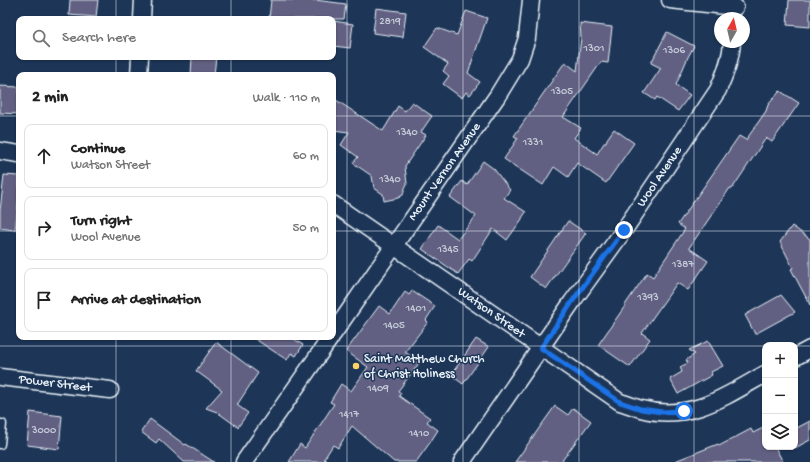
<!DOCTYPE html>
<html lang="en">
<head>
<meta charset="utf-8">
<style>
	:root { --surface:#fff; --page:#f2f2f2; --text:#222; --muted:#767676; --line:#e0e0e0 }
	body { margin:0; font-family:"Gochi Hand",sans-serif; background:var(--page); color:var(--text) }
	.controls { position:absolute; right:12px; bottom:12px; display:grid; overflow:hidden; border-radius:8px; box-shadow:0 1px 3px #0004 }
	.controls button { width:36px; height:36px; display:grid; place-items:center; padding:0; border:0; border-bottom:1px solid var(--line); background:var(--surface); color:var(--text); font:20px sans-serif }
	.compass { position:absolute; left:714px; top:12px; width:36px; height:36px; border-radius:50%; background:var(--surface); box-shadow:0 1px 3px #0004; rotate:8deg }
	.stop { position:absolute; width:12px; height:12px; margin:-9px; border:3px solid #1a73e8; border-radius:50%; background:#fff }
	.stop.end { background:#1a73e8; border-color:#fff; box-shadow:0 1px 4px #0008 }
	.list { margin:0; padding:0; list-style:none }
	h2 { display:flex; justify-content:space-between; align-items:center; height:52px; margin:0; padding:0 16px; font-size:17px }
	h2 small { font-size:13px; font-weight:400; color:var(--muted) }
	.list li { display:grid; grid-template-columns:26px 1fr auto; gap:12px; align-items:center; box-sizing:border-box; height:64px; margin:0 8px 8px; padding:0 8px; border:1px solid var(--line); border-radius:8px }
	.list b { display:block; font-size:15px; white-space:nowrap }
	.list p { margin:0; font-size:13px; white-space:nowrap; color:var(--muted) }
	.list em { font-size:13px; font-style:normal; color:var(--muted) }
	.icon { flex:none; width:22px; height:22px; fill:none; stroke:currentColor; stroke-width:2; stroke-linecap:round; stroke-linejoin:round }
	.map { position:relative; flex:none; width:810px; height:462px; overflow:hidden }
	.search { position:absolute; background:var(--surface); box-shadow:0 1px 3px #0004; left:16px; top:16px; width:320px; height:44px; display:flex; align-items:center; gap:10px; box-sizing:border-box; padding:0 14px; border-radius:8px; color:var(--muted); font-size:15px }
	.panel { position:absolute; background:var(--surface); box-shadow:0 1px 3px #0004; left:16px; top:72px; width:320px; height:268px; border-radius:8px }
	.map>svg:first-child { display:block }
	.building { fill:#626182; stroke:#e8f1f8 }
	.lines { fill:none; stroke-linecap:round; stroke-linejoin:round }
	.lane-casing { stroke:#e8f1f8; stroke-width:11 }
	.street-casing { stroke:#e8f1f8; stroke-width:19 }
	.lane { stroke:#1d3557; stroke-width:8 }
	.street { stroke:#1d3557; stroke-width:16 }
	.route { stroke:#1a73e8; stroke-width:5 }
	.grid { fill:none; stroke:#e8f1f8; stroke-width:1; stroke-opacity:0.55 }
	.poi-dot { fill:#ffd166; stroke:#1d3557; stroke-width:1.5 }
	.labels { text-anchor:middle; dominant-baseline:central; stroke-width:3; stroke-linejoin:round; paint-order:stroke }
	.number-label { font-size:11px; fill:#c6cdda }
	.street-label { font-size:13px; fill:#e8f1f8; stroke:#1d3557 }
	.poi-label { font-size:13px; fill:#e8f1f8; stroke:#1d3557; text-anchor:start }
</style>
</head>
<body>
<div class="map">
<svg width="810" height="462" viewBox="0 0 810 462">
	<rect width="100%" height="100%" fill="#1d3557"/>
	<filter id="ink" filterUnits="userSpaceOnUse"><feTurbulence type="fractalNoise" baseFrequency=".025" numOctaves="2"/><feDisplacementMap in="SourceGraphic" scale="8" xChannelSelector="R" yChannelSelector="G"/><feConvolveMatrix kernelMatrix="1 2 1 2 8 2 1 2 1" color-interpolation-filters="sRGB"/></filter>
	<g filter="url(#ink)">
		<path class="building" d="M70,0H98L96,17L69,15Z
			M271,0H315L346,4L344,19H269Z
			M789,0H810V27L787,25Z
			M376,8L406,12L403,37L373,33Z
			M466,11L487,18L468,73L480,82L470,95L466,92L462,98L443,84L449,76L443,71L448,64L424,47L437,28L457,35Z
			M333,21L353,24L350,48L333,46Z
			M580,23L612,27L608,63L601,62L563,117L581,128L574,138L597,154L604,143H606L607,139L614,129L634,143L606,183L577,163L568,177L554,167L543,185L504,159L518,138L514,136L565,62L577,71L581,38Z
			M667,32L694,46L688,57L676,85L690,95L678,111L657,97L655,100L644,93L661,68L651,63Z
			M192,57H216L214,75H191Z
			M0,86L19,87V114L0,113Z
			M780,91L799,103L772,142L766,138L732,189L730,188L689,248L708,261L688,290L677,283L642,333L650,339L630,367L598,345L625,306V305L647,273L653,277L685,229L678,224L739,136L746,140L766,111L768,105Z
			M333,98L383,131L398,106L405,111L412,102L432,116L421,132L426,135L405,166L407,184L405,188L403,195L398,198L384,201L383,194L374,188L372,176L353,163L358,157L341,145L349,132L333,130Z
			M483,161L494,169L510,190L504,198L526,212L522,218V219L507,240L493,229L472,261L469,259L458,274L422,249L438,225L458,239L476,216L450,197L462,181L467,185Z
			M4,175L19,176V195L15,230L0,228V211Z
			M568,221L586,233L546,289L530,277Z
			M792,226L810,239V305L791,269L793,268L780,242Z
			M412,291L435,306L426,320L428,322L405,352L420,362L398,391L401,393L399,396L430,418L427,422L438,430L429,444L416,462H394L352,426L338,448L333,445L324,459L328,462H289L300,444L305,448L334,404L330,402L341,384L351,391L368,367L346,351L379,306L390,314L405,292L409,295Z
			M781,295L795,312L755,334L745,315Z
			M252,337H291L303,345L296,356L291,353L287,360Z
			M476,339L489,347L463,384L451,375Z
			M708,341L723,366L711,372L712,375L678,394L670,379L682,372L680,367L688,363L686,360L695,354L689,350Z
			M216,342L258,373L237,405L248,413L238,427L217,412L206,408L222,390L196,371Z
			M555,406L568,415L573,408L591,421L561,462H515Z
			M30,412L62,416L59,449L27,445Z
			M150,419L185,445L186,444L214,462H184L159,439L156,443L141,432Z
			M810,421V440L795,448V429Z
			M765,427V447H775L783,462H676L675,461L718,444L719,446L751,429L753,433Z"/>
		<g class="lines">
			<defs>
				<path id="lane" d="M0,424H2L0,444"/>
				<path id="street" d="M670,0L735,7
					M142,19L143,0
					M139,75L140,57
					M0,151L19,154
					M333,204L620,402C627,404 634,407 641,409C690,422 724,397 765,374
					M333,334L498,95L520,59L527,38L531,0
					M795,357L810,349
					M0,377L110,390
					M244,462L331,337
					M462,462L572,302L624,230L718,90C725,74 731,59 732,42"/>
			</defs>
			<use href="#lane" class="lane-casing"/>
			<use href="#street" class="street-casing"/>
			<use href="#lane" class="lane"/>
			<use href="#street" class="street"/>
		</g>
	</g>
	<g class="lines" filter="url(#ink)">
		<path class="route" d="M624,230L572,302L541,348L620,402L641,409L662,412L684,411"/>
	</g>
	<path class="grid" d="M116,0V19M231,0V19M347,0V462M463,0V462M579,0V462M694,0V462M116,57V75M231,57V75M0,116H19M333,116H810M0,231H19M333,231H810M116,337V462M231,337V462M0,346H765M795,346H810"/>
	<circle class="poi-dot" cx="356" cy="366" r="4"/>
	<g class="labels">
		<g class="number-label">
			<text x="390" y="22">2819</text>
			<text x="594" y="49">1301</text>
			<text x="674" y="51">1306</text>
			<text x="562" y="92">1305</text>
			<text x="407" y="133">1340</text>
			<text x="533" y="143">1331</text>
			<text x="390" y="180">1340</text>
			<text x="448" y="250">1345</text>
			<text x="683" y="265">1387</text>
			<text x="648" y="298">1393</text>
			<text x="416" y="309">1401</text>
			<text x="394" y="326">1405</text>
			<text x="378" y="389">1409</text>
			<text x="349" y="415">1417</text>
			<text x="44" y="431">3000</text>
			<text x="419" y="434">1410</text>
		</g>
		<g class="street-label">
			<text transform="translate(445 172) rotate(-55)">Mount Vernon Avenue</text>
			<text transform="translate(660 177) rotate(-56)">Wool Avenue</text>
			<text transform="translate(491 313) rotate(35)">Watson Street</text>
			<text transform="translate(55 384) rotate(7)">Power Street</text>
		</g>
		<g class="poi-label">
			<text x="364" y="359">Saint Matthew Church<tspan x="364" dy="15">of Christ Holiness</tspan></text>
		</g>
	</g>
</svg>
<div class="controls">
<button>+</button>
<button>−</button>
<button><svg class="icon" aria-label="layers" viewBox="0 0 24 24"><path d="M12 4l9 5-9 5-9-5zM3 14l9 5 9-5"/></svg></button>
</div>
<svg class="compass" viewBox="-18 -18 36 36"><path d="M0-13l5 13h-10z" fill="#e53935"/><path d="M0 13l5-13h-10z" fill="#767676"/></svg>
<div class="stop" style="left:684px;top:411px"></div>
<div class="stop end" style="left:624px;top:230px"></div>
<div class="search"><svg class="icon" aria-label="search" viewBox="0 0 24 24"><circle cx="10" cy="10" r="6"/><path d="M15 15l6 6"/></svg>Search here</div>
<section class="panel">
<h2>2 min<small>Walk · 110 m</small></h2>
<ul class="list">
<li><svg class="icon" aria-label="ahead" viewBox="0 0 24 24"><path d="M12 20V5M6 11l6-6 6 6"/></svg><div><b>Continue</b><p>Watson Street</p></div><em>60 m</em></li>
<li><svg class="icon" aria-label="right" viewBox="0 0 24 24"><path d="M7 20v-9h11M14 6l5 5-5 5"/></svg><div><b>Turn right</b><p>Wool Avenue</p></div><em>50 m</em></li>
<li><svg class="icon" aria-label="arrive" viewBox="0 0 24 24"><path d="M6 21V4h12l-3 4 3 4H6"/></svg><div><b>Arrive at destination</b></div></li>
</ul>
</section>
</div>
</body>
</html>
